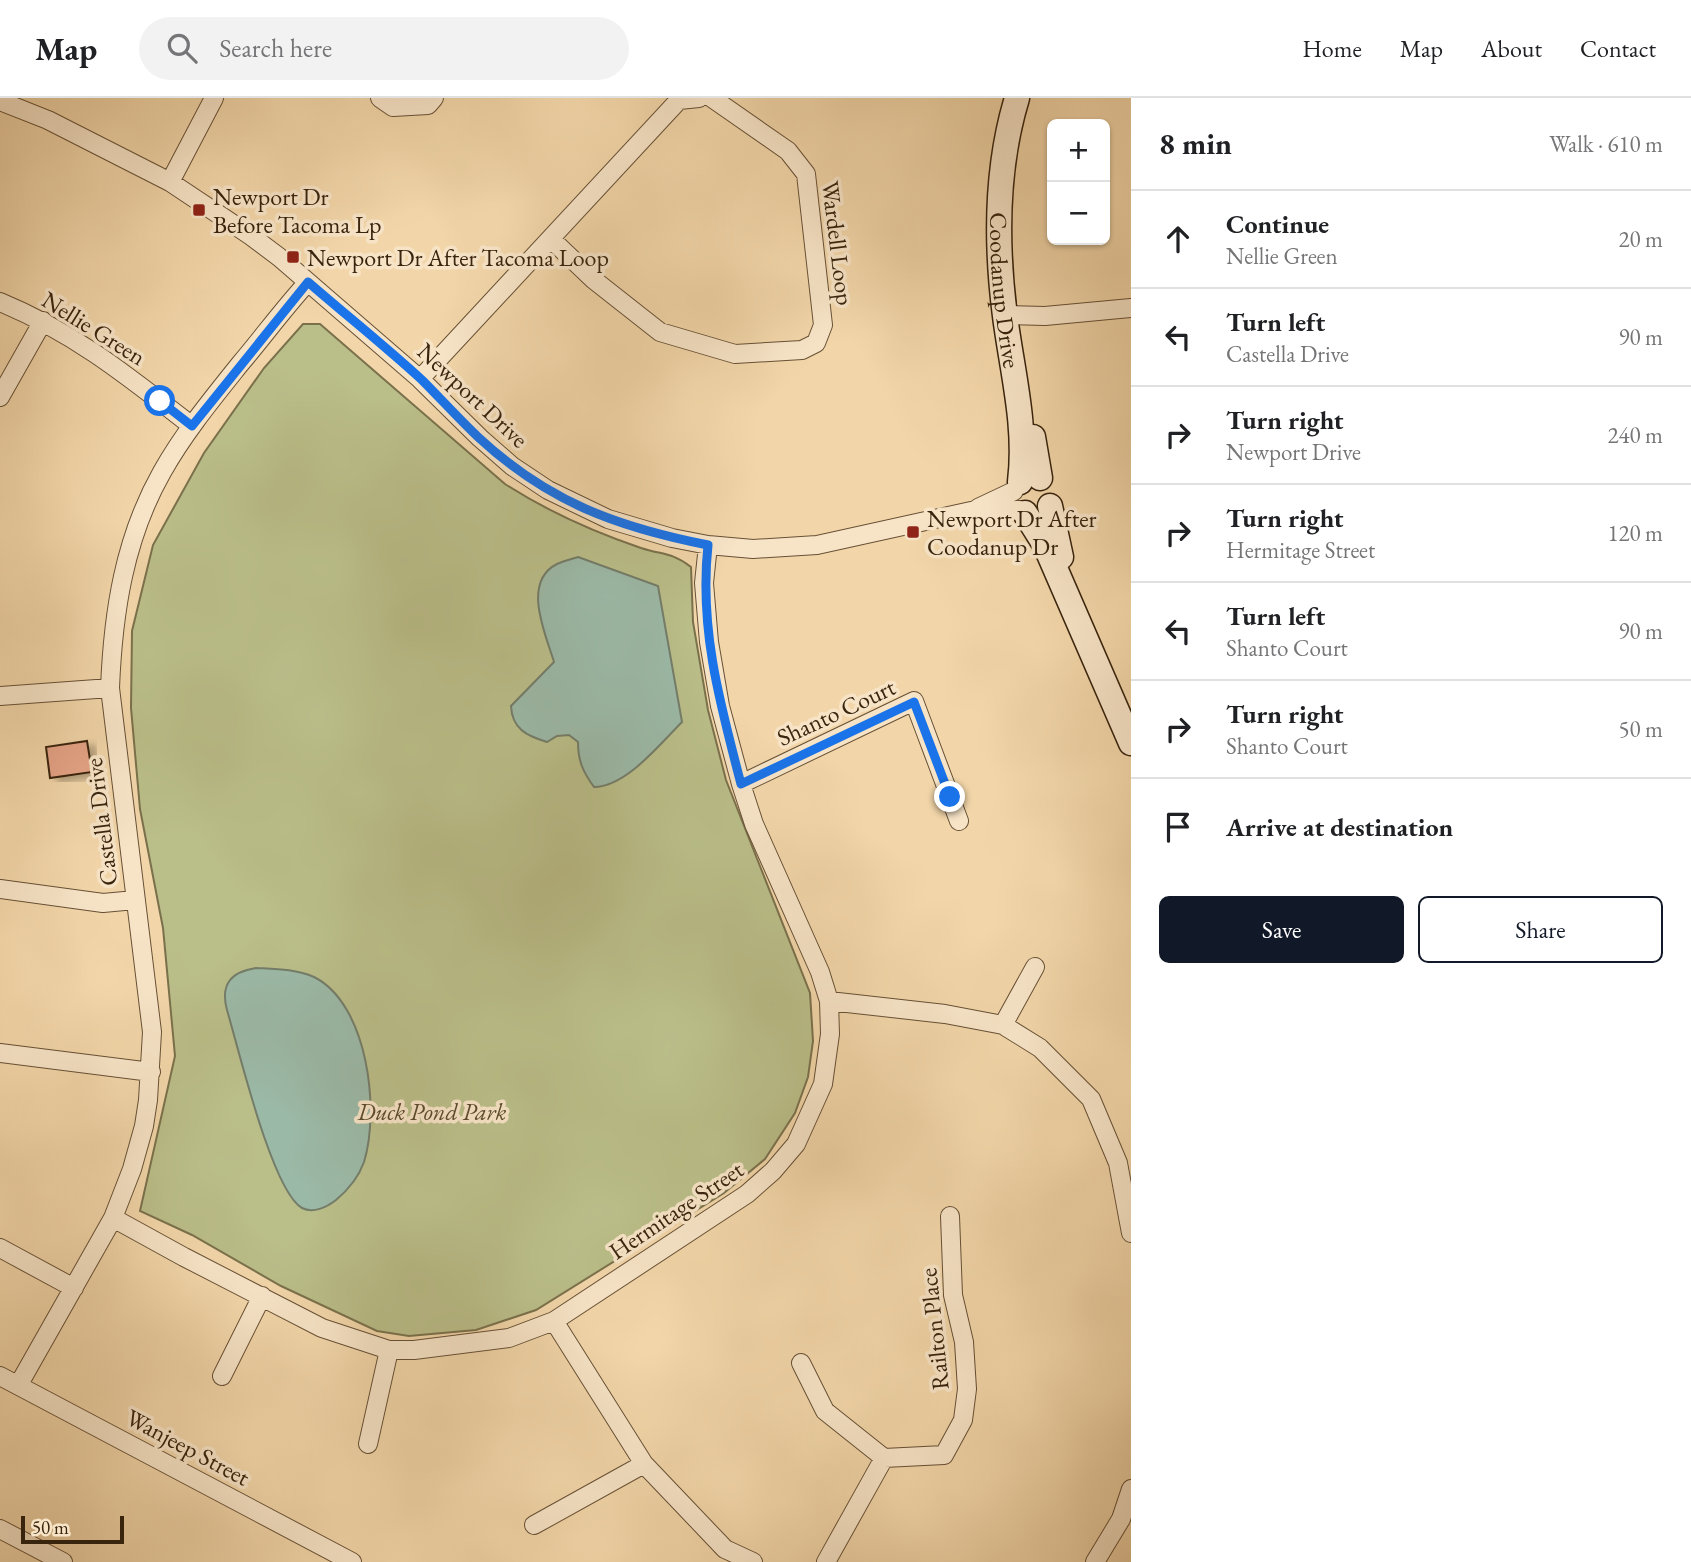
<!DOCTYPE html>
<html lang="en">
<head>
<meta charset="utf-8">
<style>
	:root { --surface:#fff; --page:#f2f2f2; --text:#202124; --muted:#757577; --line:#e0e0e0; --accent:#111827 }
	body { margin:0; font-family:"EB Garamond",serif; background:var(--page); color:var(--text) }
	.controls { position:absolute; right:21px; top:21px; display:grid; overflow:hidden; border-radius:10px; box-shadow:0 2px 5px #0004 }
	.controls button { width:63px; height:63px; display:grid; place-items:center; padding:0; border:0; border-bottom:2px solid var(--line); background:var(--surface); color:var(--text); font:35px sans-serif }
	.scale { position:absolute; left:21px; bottom:18px; width:103px; box-sizing:border-box; padding-left:7px; border:4px solid #39240e; border-top:0; font-size:19px; line-height:24px; white-space:nowrap; color:#39240e; -webkit-text-stroke:5px #f7e4c7; paint-order:stroke }
	.stop { position:absolute; width:21px; height:21px; margin:-16px; border:5px solid #1a73e8; border-radius:50%; background:#fff }
	.stop.end { background:#1a73e8; border-color:#fff; box-shadow:0 2px 7px #0008 }
	.list { margin:0; padding:0; list-style:none }
	h2 { display:flex; justify-content:space-between; align-items:center; height:91px; margin:0; padding:0 28px; font-size:30px }
	h2 small { font-size:23px; font-weight:400; color:var(--muted) }
	.list li { display:grid; grid-template-columns:46px 1fr auto; gap:21px; align-items:center; box-sizing:border-box; height:98px; padding:0 28px; border-top:2px solid var(--line) }
	.list b { display:block; font-size:26px; white-space:nowrap }
	.list p { margin:0; font-size:23px; white-space:nowrap; color:var(--muted) }
	.list em { font-size:23px; font-style:normal; color:var(--muted) }
	.actions { display:flex; gap:14px; padding:21px 28px }
	.actions a { flex:1; padding:16px 0; border:2px solid var(--accent); border-radius:10px; text-align:center; font-size:24px; color:var(--accent) }
	.actions .main { background:var(--accent); color:#fff }
	.icon { flex:none; width:38px; height:38px; fill:none; stroke:currentColor; stroke-width:2; stroke-linecap:round; stroke-linejoin:round }
	.map { position:relative; flex:none; width:1131px; height:1464px; overflow:hidden }
	header { display:flex; align-items:center; gap:42px; box-sizing:border-box; height:98px; padding:0 35px; background:var(--surface); border-bottom:2px solid var(--line) }
	header strong { font-size:33px }
	nav { display:flex; gap:38px; margin-inline-start:auto; font-size:24px }
	.search { width:490px; height:63px; background:var(--page); display:flex; align-items:center; gap:18px; box-sizing:border-box; padding:0 24px; border-radius:38px; color:var(--muted); font-size:26px }
	main { display:flex }
	aside { flex:1; background:var(--surface) }
	.map>svg:first-child { display:block }
	.green { fill:#babe89; stroke:#7a714c; stroke-width:2 }
	.water { fill:#9bb9a7; stroke:#747d6a; stroke-width:2 }
	.building { fill:#e5a386; stroke:#39240e; stroke-width:2; filter:url(#shadow) }
	.lines { fill:none; stroke-linecap:round; stroke-linejoin:round }
	.minor-casing { stroke:#675035; stroke-width:20 }
	.secondary-casing { stroke:#39240e; stroke-width:27 }
	.minor { stroke:#f7e4c7; stroke-width:18 }
	.secondary { stroke:#f7e4c7; stroke-width:24 }
	.route { stroke:#1a73e8; stroke-width:9 }
	.poi-dot { fill:#8f2418; stroke:#f7e4c7; stroke-width:2.5 }
	.labels { text-anchor:middle; dominant-baseline:central; stroke-width:7; stroke-linejoin:round; paint-order:stroke }
	.poi-label { font-size:24px; fill:#39240e; stroke:#f7e4c7; text-anchor:start }
	.street-label { font-size:24px; fill:#39240e; stroke:#f7e4c7 }
	.park-label { font-size:24px; font-style:italic; fill:#594a2d; stroke:#f7e4c7 }
</style>
</head>
<body>
<header>
<strong>Map</strong>
<div class="search"><svg class="icon" aria-label="search" viewBox="0 0 24 24"><circle cx="10" cy="10" r="6"/><path d="M15 15l6 6"/></svg>Search here</div>
<nav><a>Home</a><a>Map</a><a>About</a><a>Contact</a></nav>
</header>
<main>
<div class="map">
<svg width="1131" height="1464" viewBox="0 0 1131 1464">
	<defs>
		<filter id="shadow"><feDropShadow dx="8" dy="4.5" stdDeviation="3.5" flood-color="#0004"/></filter>
	</defs>
	<rect width="100%" height="100%" fill="#f2d6a9"/>
	<filter id="stains"><feTurbulence type="fractalNoise" baseFrequency=".00286" numOctaves="4"/><feColorMatrix values="0 0 0 0 .2 0 0 0 0 .09 0 0 0 0 .02 0 0 0 .5 -.17"/></filter>
	<radialGradient id="worn" r=".72"><stop offset=".6" stop-color="#630" stop-opacity="0"/><stop offset="1" stop-color="#630" stop-opacity=".3"/></radialGradient>
	<path class="green" d="M303,226H320L505,386C547,413 594,434 641,450C662,457 672,454 691,469L693,524L708,612L726,682L810,895L813,943L808,979L795,1015L765,1061L724,1095L536,1212L476,1232L409,1238L377,1233L281,1188L192,1137L140,1113L175,958L163,830L140,711L131,610L132,533L153,447L204,355L264,270Z"/>
	<path class="water" d="M578,459L658,488L682,624C660,646 626,689 594,689C583,674 578,663 578,644L569,637L557,638L547,644C527,638 512,631 511,608L554,564C546,537 521,484 557,466C563,463 571,461 578,459Z
		M256,870C275,871 296,871 314,879C368,906 380,1012 364,1064C359,1078 348,1092 336,1102C327,1109 313,1116 302,1110C272,1093 238,949 227,912C220,886 231,874 256,870Z"/>
	<path class="building" d="M87,643L92,674L50,680L46,649Z"/>
	<g class="lines">
		<defs>
			<path id="minor" d="M380,0L393,9L428,7L434,0
				M0,3L48,22L170,84L251,138L279,159L420,281L480,340L512,368L548,392L608,421L672,440L708,447L753,451L817,447L971,413L1020,412
				M170,84L214,0
				M551,141L594,182L660,234L735,256L802,252L816,245L823,227L806,76L788,53L712,0
				M0,204C75,235 129,279 192,328
				M1005,217L1045,218L1131,210
				M420,281L679,2L699,0
				M0,299L43,223
				M978,410L1014,393
				M0,598L110,590
				M741,686L914,603L959,723
				M0,791L103,805L135,802
				M829,903L945,916L1003,927L1040,950L1091,1001L1118,1065L1131,1135
				M1003,927L1035,869
				M0,955L151,974
				M113,1120L184,1159L322,1230L389,1252H414L509,1240L554,1223L747,1096L773,1073L796,1046L823,986L830,936L829,903L820,874L754,726L741,686L720,608L709,544L704,485L708,447
				M0,1150L74,1190
				M554,1223L644,1366L725,1451L753,1464
				M801,1265L825,1313L884,1360L826,1464
				M0,1278L352,1464
				M222,1278L262,1198
				M19,1286L113,1120L132,1071L144,1028L148,1002L152,934L110,590C113,515 124,441 162,374C184,335 212,301 240,266C263,239 284,210 308,184
				M368,1346L389,1252
				M884,1360L944,1357L963,1322L967,1291L964,1244L953,1197L950,1118
				M534,1427L644,1366
				M0,1431L63,1464
				M1095,1464L1121,1421L1131,1391"/>
			<g id="secondary">
				<path id="s1" d="M1017,0C996,69 996,148 1005,218C1012,273 1027,328 1020,384"/>
				<path d="M1033,339L1040,380"/>
				<path d="M1050,408L1061,459"/>
				<path d="M1025,415L1045,447L1131,645"/>
			</g>
		</defs>
		<use href="#minor" class="minor-casing"/>
		<use href="#secondary" class="secondary-casing"/>
		<use href="#minor" class="minor"/>
		<use href="#secondary" class="secondary"/>
	</g>
	<g class="lines">
		<path class="route" d="M160,303L192,328L308,184C346,217 385,248 422,282C441,301 459,321 478,339C548,404 617,429 708,447C699,530 720,606 741,686L914,604L950,699"/>
	</g>
	<g class="poi-dot">
		<rect x="192" y="105" width="14" height="14" rx="3.5"/>
		<rect x="286" y="152" width="14" height="14" rx="3.5"/>
		<rect x="906" y="427" width="14" height="14" rx="3.5"/>
	</g>
	<g class="labels">
		<g class="poi-label">
			<text x="213" y="98">Newport Dr<tspan x="213" dy="28">Before Tacoma Lp</tspan></text>
			<text x="307" y="159">Newport Dr After Tacoma Loop</text>
			<text x="927" y="420">Newport Dr After<tspan x="927" dy="28">Coodanup Dr</tspan></text>
		</g>
		<g class="street-label">
			<text transform="translate(838 145) rotate(83)">Wardell Loop</text>
			<text stroke="none"><textPath href="#s1" startOffset="194">Coodanup Drive</textPath></text>
			<text transform="translate(94 230) rotate(32)">Nellie Green</text>
			<text transform="translate(473 297) rotate(43)">Newport Drive</text>
			<text transform="translate(836 614) rotate(-25)">Shanto Court</text>
			<text transform="translate(101 724) rotate(-97)">Castella Drive</text>
			<text transform="translate(676 1112) rotate(-34)">Hermitage Street</text>
			<text transform="translate(934 1231) rotate(-96)">Railton Place</text>
			<text transform="translate(188 1349) rotate(28)">Wanjeep Street</text>
		</g>
		<g class="park-label">
			<text x="432" y="1013">Duck Pond Park</text>
		</g>
	</g>
	<rect width="100%" height="100%" filter="url(#stains)"/>
	<rect width="100%" height="100%" fill="url(#worn)"/>
</svg>
<div class="controls">
<button>+</button>
<button>−</button>
</div>
<div class="scale">50 m</div>
<div class="stop" style="left:160px;top:303px"></div>
<div class="stop end" style="left:950px;top:699px"></div>
</div>
<aside>
<h2>8 min<small>Walk · 610 m</small></h2>
<ul class="list">
<li><svg class="icon" aria-label="ahead" viewBox="0 0 24 24"><path d="M12 20V5M6 11l6-6 6 6"/></svg><div><b>Continue</b><p>Nellie Green</p></div><em>20 m</em></li>
<li><svg class="icon" aria-label="left" viewBox="0 0 24 24"><path d="M17 20v-9H6M10 6l-5 5 5 5"/></svg><div><b>Turn left</b><p>Castella Drive</p></div><em>90 m</em></li>
<li><svg class="icon" aria-label="right" viewBox="0 0 24 24"><path d="M7 20v-9h11M14 6l5 5-5 5"/></svg><div><b>Turn right</b><p>Newport Drive</p></div><em>240 m</em></li>
<li><svg class="icon" aria-label="right" viewBox="0 0 24 24"><path d="M7 20v-9h11M14 6l5 5-5 5"/></svg><div><b>Turn right</b><p>Hermitage Street</p></div><em>120 m</em></li>
<li><svg class="icon" aria-label="left" viewBox="0 0 24 24"><path d="M17 20v-9H6M10 6l-5 5 5 5"/></svg><div><b>Turn left</b><p>Shanto Court</p></div><em>90 m</em></li>
<li><svg class="icon" aria-label="right" viewBox="0 0 24 24"><path d="M7 20v-9h11M14 6l5 5-5 5"/></svg><div><b>Turn right</b><p>Shanto Court</p></div><em>50 m</em></li>
<li><svg class="icon" aria-label="arrive" viewBox="0 0 24 24"><path d="M6 21V4h12l-3 4 3 4H6"/></svg><div><b>Arrive at destination</b></div></li>
</ul>
<div class="actions"><a class="main">Save</a><a>Share</a></div>
</aside>
</main>
</body>
</html>
